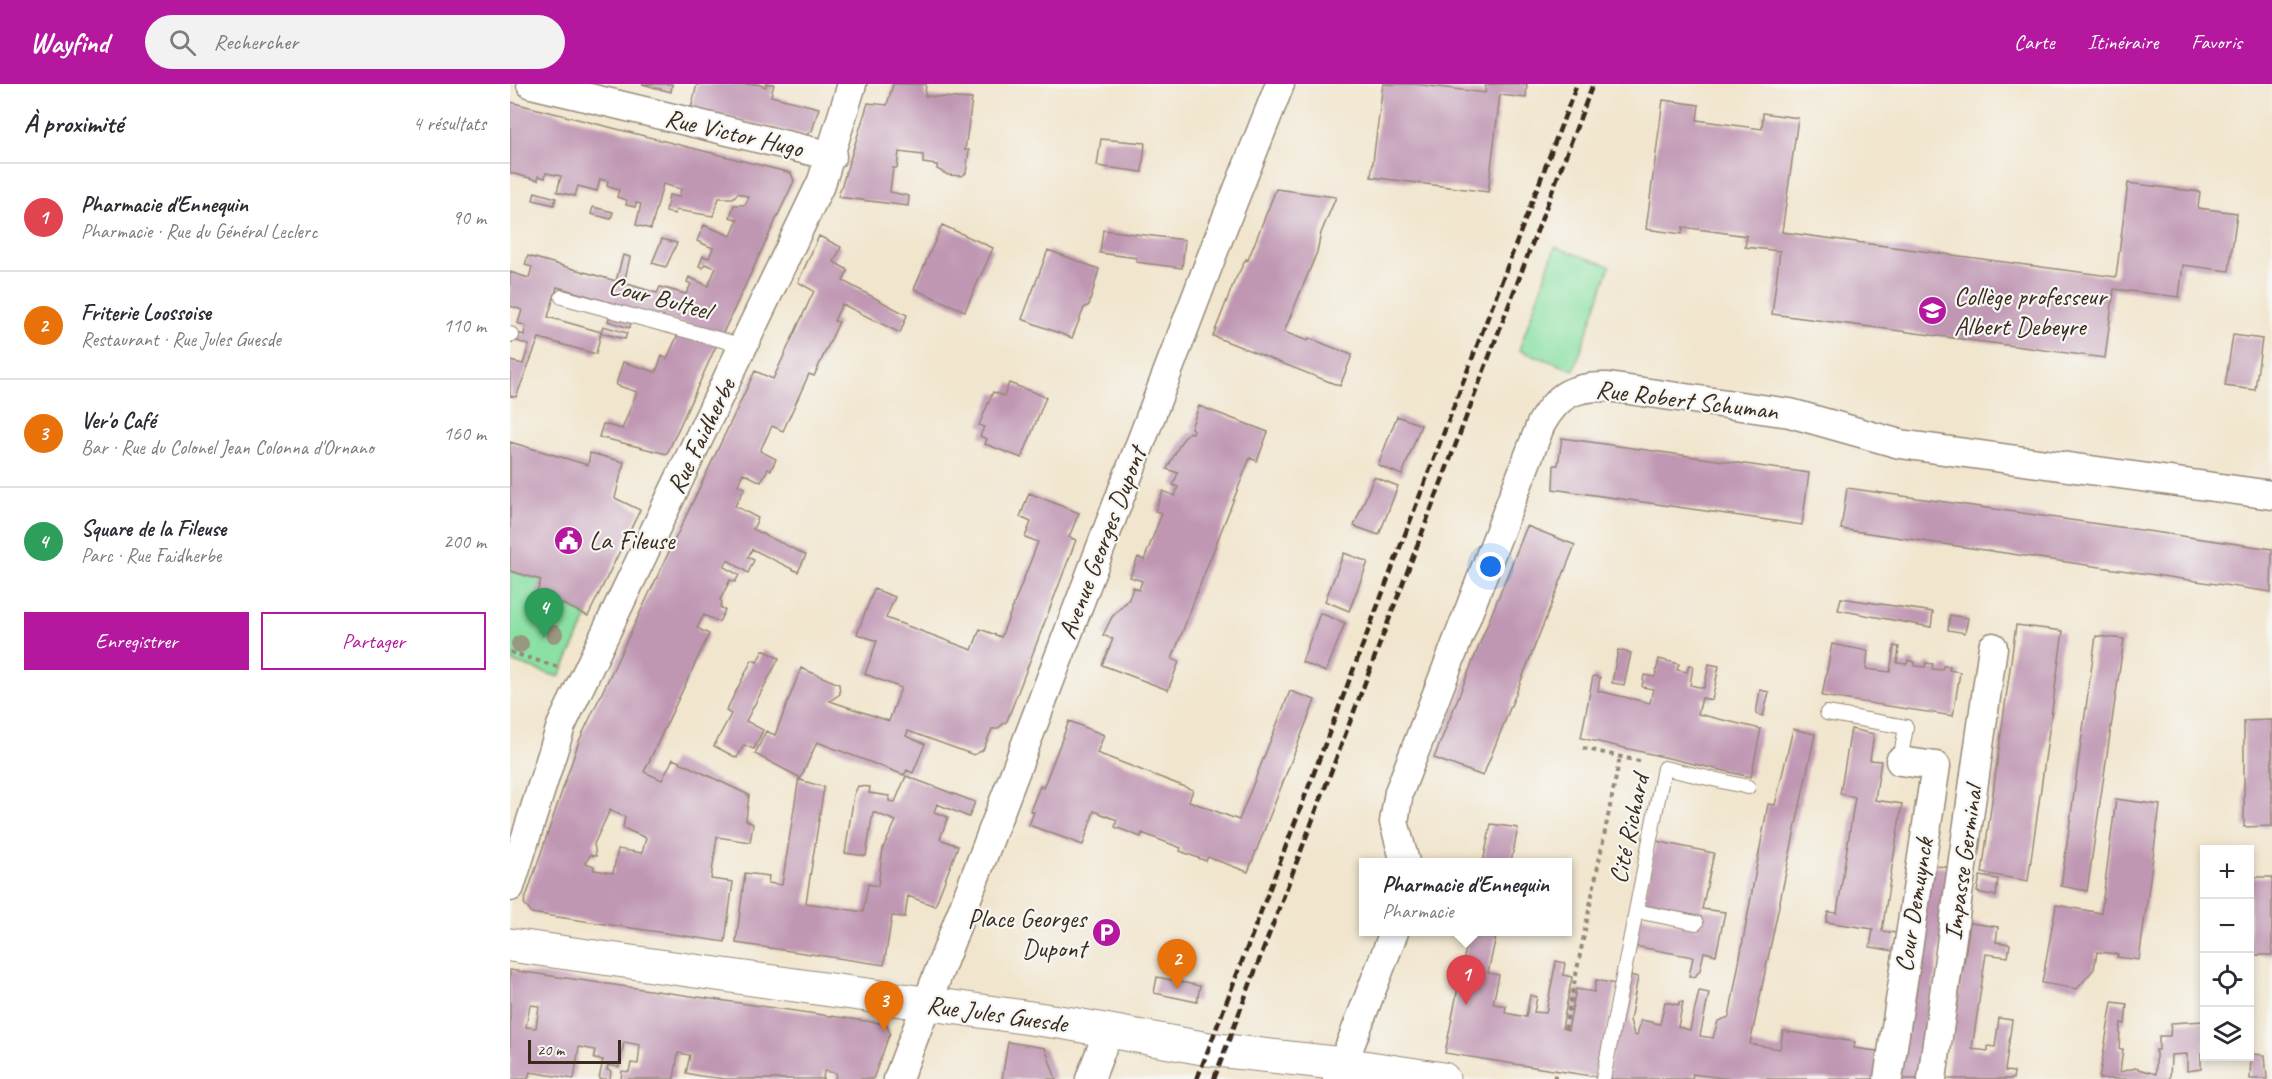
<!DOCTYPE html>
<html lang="fr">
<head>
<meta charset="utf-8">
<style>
	:root { --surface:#fff; --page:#f2f2f3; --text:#2b2b33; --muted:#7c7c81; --line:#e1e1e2; --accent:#b5179e }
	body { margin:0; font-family:Caveat,sans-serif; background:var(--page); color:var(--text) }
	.controls { position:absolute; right:18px; bottom:18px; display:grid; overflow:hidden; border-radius:0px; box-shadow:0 3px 9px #0003 }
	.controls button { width:54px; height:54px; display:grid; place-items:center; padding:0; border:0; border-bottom:2px solid var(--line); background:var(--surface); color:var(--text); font:30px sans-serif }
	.scale { position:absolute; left:18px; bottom:15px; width:93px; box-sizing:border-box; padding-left:6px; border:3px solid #3b2a1e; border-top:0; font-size:16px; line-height:21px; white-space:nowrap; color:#3b2a1e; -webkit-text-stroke:4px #f6f6f2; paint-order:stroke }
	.you { position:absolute; left:981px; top:483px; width:21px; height:21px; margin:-15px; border:4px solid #fff; border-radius:50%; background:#1a73e8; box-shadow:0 0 0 9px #1a73e833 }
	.badge { display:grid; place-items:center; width:39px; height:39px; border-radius:50%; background:var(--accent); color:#fff; font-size:20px; font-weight:700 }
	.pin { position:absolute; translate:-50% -50px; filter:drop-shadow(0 2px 3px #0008) }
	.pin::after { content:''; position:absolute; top:32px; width:21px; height:18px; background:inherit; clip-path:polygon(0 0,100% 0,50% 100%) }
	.popup { position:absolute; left:849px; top:774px; width:213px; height:78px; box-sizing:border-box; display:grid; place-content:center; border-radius:0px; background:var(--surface); filter:drop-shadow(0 2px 4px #0005); font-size:20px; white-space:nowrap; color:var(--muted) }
	.popup b { font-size:22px; color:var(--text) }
	.popup::after { content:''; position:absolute; left:50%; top:100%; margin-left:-12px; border:12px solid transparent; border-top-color:var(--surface) }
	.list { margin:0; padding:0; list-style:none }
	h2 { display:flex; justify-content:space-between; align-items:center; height:78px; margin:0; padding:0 24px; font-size:26px }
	h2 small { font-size:20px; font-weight:400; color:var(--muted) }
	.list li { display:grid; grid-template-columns:39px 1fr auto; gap:18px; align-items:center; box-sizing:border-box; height:108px; padding:0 24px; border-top:2px solid var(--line) }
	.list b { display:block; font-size:22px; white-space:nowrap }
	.list p { margin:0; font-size:20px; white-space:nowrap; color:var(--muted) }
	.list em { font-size:20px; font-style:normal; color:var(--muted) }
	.actions { display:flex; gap:12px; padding:18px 24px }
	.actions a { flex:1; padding:14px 0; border:2px solid var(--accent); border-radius:0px; text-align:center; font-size:21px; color:var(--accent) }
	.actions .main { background:var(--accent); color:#fff }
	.icon { flex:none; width:33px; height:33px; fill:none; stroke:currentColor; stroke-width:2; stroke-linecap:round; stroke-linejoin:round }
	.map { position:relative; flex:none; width:1762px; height:995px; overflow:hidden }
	header { display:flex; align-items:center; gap:36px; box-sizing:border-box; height:84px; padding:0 30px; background:var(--accent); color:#fff }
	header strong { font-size:28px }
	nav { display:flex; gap:33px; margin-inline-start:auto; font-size:21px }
	.search { width:420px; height:54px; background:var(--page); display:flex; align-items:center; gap:15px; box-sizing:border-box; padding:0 21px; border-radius:33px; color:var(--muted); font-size:22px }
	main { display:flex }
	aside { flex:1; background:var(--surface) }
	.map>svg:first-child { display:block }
	.green { fill:#8be1a4; stroke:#638661; stroke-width:1.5 }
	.building { fill:#c097b3; fill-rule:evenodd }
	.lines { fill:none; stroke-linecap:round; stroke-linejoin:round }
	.service-casing { stroke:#968876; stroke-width:16 }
	.minor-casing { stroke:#968876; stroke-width:31 }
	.tertiary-casing { stroke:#968876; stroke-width:35 }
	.path { stroke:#968876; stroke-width:4; stroke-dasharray:4.5 4.5; stroke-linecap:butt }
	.service { stroke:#fff; stroke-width:14 }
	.minor { stroke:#fff; stroke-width:28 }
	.tertiary { stroke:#fff; stroke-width:33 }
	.rail { stroke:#3b2a1e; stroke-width:4.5; stroke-dasharray:9 4.5; stroke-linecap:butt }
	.tree { fill:#98977f }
	.labels { text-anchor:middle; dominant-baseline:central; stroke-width:4.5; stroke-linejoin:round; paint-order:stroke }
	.street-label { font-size:26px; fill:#3b2a1e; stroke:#f6f6f2 }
	.poi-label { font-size:26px; fill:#3b2a1e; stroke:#f6f6f2; text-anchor:start }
</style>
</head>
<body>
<header>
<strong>Wayfind</strong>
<div class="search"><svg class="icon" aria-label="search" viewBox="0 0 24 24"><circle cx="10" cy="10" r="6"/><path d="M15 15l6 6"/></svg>Rechercher</div>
<nav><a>Carte</a><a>Itinéraire</a><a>Favoris</a></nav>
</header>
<main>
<aside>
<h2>À proximité<small>4 résultats</small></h2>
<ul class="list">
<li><span class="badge" style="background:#e0444e">1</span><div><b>Pharmacie d'Ennequin</b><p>Pharmacie · Rue du Général Leclerc</p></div><em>90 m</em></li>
<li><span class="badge" style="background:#e8710a">2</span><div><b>Friterie Loossoise</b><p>Restaurant · Rue Jules Guesde</p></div><em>110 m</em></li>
<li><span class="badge" style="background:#e8710a">3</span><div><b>Ver'o Café</b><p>Bar · Rue du Colonel Jean Colonna d'Ornano</p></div><em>160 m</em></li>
<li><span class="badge" style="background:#2e9e5b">4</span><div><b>Square de la Fileuse</b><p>Parc · Rue Faidherbe</p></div><em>200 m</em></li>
</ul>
<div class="actions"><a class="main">Enregistrer</a><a>Partager</a></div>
</aside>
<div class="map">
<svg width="1762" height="995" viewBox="0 0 1762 995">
	<rect width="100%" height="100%" fill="#f6f6f2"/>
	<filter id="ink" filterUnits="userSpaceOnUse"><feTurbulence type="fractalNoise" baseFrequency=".0167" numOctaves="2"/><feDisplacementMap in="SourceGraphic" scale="12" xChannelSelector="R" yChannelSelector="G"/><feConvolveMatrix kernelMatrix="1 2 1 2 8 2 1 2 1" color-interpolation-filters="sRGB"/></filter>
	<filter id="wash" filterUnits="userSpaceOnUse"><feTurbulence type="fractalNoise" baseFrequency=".008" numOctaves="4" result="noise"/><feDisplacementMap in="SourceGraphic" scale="24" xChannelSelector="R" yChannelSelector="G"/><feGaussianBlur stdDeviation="1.35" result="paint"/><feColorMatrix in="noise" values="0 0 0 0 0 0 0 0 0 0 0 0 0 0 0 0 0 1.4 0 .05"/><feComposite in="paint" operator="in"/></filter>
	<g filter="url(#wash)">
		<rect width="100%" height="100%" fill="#f1e5cd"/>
		<path class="green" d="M1045,163L1100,182L1064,286L1009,266Z
			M0,487L31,496L28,508L78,532L49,593L0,577Z"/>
		<g id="blocks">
			<path class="building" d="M132,0H162L161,8Z
				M187,0H247L256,3V0H264L261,12L309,24L302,47L296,51L181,25Z
				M383,0H416L415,12L462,15L455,66H459L456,89L452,92L438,91L427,85V81L413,79V71L389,68L387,84H383L380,108L399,112L398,122L328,113L358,19L377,21Z
				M873,0H904L975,9L976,0H1017L1016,14L990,11L978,108L861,93Z
				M1153,16L1189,21L1187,36L1252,45L1253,29L1288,34L1272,148L1606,193L1618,99L1690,108L1688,124L1727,129L1719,187L1673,181L1669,213L1604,205L1595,274L1262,230L1270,167L1235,163L1237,152L1173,143L1172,150L1136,145Z
				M0,18L281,89L284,97L212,251L47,203L38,233L91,248L93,242L117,249L115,255L91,249L86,270L29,254L6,313L0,312V277L13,280L19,261L4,256L5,248L14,251L16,242L8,239L12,226L0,222V188L19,194L22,183L15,181L18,172L106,197L113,171L120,173L114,199L147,209L150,203L176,210L181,200L177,198L179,193L198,202L206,184L195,180L193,184L189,182L193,172L199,174L203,164L187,157L194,141L221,152L228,136L220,133L224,121H235L239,113L228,109L223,114H209L203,132L166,126L165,130L156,128L159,111L169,113L171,105L153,100L141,145L126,141L131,120L126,119L125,123L116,121L117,116L107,113L109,106L97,102L98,97L90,95L87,107L68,102L65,112L47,108L51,92L36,89L35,94L28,92V96L0,89Z
				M591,55L635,59L632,88L587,82Z
				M766,105L826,113L811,149L807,168L774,248L798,257L799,254L842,271L830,302L703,252L724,198L736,175L738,176Z
				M25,108L46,114L44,121L23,116Z
				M83,123L103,128L101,135L81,130Z
				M432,141L483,164L455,227L404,205Z
				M593,146L675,156L672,184L626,178L627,174L590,169Z
				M309,152L331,163L324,178L338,186L333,197L397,231L390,249L332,220L324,237L329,238L304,292L299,290L273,347L262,342L250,367L266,375L261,386L258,385L251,398L233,389L228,401L235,404L225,422L248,434L243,445L296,471L288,488L242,465L238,473L244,476L238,489L218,476L214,483L229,491L225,498L220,496L210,516L212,518L210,523L215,526L209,538L194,531L187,544L199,550L134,688L152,696L163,675L239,711L236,736L243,740L240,758L207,753L201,795L223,798L215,858L21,829L14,819L69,657L245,287L263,295L304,207L288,198ZM100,726L115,733L113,744L136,754L132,769L108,765L103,789L84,786V782L76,779L80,771L86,772L84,760Z
				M152,155L167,159L156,183L142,179Z
				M538,166L589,185L579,221L574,224L562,254L512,235Z
				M101,229L122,236L119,244L98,237Z
				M168,250L188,257L190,253L207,260L157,370L89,353L93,340L112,345L127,308L106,301L113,278L146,288L152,272L157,275Z
				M1723,251L1752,255L1745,306L1715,302Z
				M499,299L536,313L512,374L475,360L477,355L470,352L474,343L469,341L483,308L494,312Z
				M689,322L758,348L747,377L740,374L695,488L662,575L669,578L658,606L592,581L603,555L593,551L602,533L619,515L623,503L629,506L632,497L620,493L628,473L634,476L652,429L645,427L653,407L665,412L668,403L663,401L668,389L657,385L671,358L679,348L683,349L684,346L681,344Z
				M887,332L911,341L892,391L868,381Z
				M1052,354L1299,389L1292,441L1043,405L1044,381H1048Z
				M0,358L78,381L80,369L114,378L105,414L130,426L78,532L27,508L31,496L0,487Z
				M864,393L888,402L869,451L844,442Z
				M1337,404L1762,465L1761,508L1331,445Z
				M519,409L569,429L559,453L566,456L497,637L487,645H482L473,666L464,671L398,647L396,652L415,660L403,689L397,686L394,691L307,658L290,696L314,703L296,819L353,828L358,800L368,802L373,764L386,737L363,728L356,772L335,769L344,711L348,702L360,703L359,709L379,712V717L385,718L396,692L465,718L459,733L427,720L424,728L438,733L430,755L448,762L425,822L398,812L395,833L382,832L374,881L226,859L235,789L259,792L258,799L272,801L289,693L245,670L256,647L265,651L291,584L329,600L330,610L320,617L379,637L391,604L355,590L367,557L347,550L364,505L385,513L376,534L462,566L470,545L491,553L528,458L515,453L521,438L510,433Z
				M1017,442L1065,461L973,692L924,674Z
				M834,469L858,478L839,527L815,517Z
				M1331,514L1423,528L1421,543L1328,526Z
				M810,529L835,539L816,588L792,578Z
				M1440,531L1458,534L1455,549L1438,546Z
				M1506,541L1553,547L1518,797L1472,789Z
				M1586,552L1614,555L1577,807L1551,802Z
				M1322,560L1358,567L1356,585L1380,588L1384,562L1389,563L1387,579L1397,580L1398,576L1405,578V582L1415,583L1416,579L1423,580L1422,585L1432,586L1433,582H1440L1439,586L1450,588L1443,632L1312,612Z
				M253,566L269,574L236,637L253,646L244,665L234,661L227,674L204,662L221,630L216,627L242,576L247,578Z
				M1108,566L1121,569L1114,601L1102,599Z
				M1149,575L1169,580L1167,586L1177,588L1179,581L1183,582L1180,601L1194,604L1199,580L1209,582L1202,616L1192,614L1188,630L1251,645L1241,693L1071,654L1083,592L1090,593L1088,607L1140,619L1143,605L1132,603L1134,591L1145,593Z
				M1250,606L1259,608L1253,632L1246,630Z
				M780,607L805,616L738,788L698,773L696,777L670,767L671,764L632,749L631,753L605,743L607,736L584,727L573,761L519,741L524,728L520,727L530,702L533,704L559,637L594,651L587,669L683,706L679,717L729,736Z
				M1762,636V742L1734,743V637Z
				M1283,645L1305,650L1240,960L1270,965L1273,947L1345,958L1344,964L1374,968L1370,995H1220L1183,990L1182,995H1102L1098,989L1119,891L1128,893L1120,936L1124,951L1127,952L1131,936L1150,940L1155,918L1169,921V918H1173L1168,943L1180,946L1189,907L1199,909L1190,952L1203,954L1208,937L1219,933L1258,720L1265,721Z
				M1341,645L1364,650L1360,676L1371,677L1365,716L1392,720L1372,847L1386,849L1383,867L1360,863L1363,845L1316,838L1318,828L1327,829L1345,713L1330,710Z
				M1606,715L1650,721L1629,876L1607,873L1608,870L1587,868L1584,885L1567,905L1532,899L1546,821L1591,829Z
				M981,740L1008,744L1001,778H973Z
				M1146,757L1204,769L1192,825L1215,828L1206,871L1194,868L1190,886L1185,893L1179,892L1183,873L1124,862L1130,832L1188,844L1191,833L1133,821Z
				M1420,781L1442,784L1409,995H1388Z
				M1470,792L1488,795L1486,812L1467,808Z
				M1740,793H1762V871H1740Z
				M1460,839L1488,843L1486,858L1500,860L1498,873L1476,870L1462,965L1478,967V962L1485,963L1489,934L1502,936L1495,987L1504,988L1503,995H1436Z
				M959,848H987L978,889L989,891L983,920L996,922L995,929L1016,933L1020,911L1027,913L1024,928L1036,929L1046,877L1055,879L1053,891L1062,893L1052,944L1058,946L1066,905L1084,908L1086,896L1106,900L1087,993L935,969Z
				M0,886L376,940L380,949L363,995H325L326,989L314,987L313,995H216L190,992L176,989L180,971L168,969L164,995H111L112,987L119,988L121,979L128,980L130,961L114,958L109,983L98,981L97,986L101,987L100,995H89L93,976L84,975L85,966L69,963L64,995L20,988L18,995H0ZM20,921L29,922L26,944L16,943Z
				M647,893L690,902L687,918L644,909Z
				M1602,918L1617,920L1615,940L1611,939L1610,946L1609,965H1613L1610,988L1625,984L1646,990V966H1649V952H1660L1661,939L1694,937V969H1691V985L1677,987V970L1661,971L1660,995H1589Z
				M498,958L535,964L546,995H492Z
				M1741,970L1755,971L1757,995H1740Z"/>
		</g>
	</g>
	<g filter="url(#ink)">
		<use href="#blocks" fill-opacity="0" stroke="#968876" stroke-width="1.5"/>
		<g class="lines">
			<defs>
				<path id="service" d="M52,213L234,262
					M0,250L2,251
					M1317,629L1396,643L1390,677
					M1126,827L1186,839
					M1093,995L1154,684L1238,703"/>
				<path id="minor" d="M21,0L322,72
					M895,778L884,738L889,708L1031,340C1048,310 1064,302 1098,303L1280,329L1390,360L1762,411
					M0,803L51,642L312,97L342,0
					M388,995L711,148L770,0
					M580,995L598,948
					M827,995L884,848
					M1378,995L1426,682L1390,677
					M1422,995L1483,563"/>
				<path id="tertiary" d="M0,861L556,939L698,965L833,980L933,995"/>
			</defs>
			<use href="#service" class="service-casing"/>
			<use href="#minor" class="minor-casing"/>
			<use href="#tertiary" class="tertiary-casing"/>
			<path class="path" d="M0,568L48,583
				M1073,664L1133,678
				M1055,945L1110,673
				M1044,995L1047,986"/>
			<use href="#service" class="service"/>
			<use href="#minor" class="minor"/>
			<use href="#tertiary" class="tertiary"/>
			<path class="rail" d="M687,995L1067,0
				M704,995L1083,0"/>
		</g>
		<g class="tree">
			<circle cx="44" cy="550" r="9"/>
			<circle cx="10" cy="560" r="9"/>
		</g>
	</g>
	<defs>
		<symbol id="school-disc" viewBox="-11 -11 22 22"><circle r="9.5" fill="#b5179e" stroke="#f6f6f2"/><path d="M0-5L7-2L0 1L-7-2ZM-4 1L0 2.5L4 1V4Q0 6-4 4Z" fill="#fff"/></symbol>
		<symbol id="civic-disc" viewBox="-11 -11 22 22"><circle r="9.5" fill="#b5179e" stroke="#f6f6f2"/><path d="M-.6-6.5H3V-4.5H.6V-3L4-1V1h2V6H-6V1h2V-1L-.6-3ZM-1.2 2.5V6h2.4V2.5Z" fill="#fff"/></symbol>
		<symbol id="parking-disc" viewBox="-11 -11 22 22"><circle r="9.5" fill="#b5179e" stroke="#f6f6f2"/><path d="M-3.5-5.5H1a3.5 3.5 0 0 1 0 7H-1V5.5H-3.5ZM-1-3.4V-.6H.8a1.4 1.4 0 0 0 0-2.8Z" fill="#fff"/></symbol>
	</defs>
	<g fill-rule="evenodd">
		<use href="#school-disc" x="1406" y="210" width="33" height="33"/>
		<use href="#civic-disc" x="42" y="440" width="33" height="33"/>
		<use href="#parking-disc" x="580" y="832" width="33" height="33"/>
	</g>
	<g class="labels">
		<g class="street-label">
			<text transform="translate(224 49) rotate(13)">Rue Victor Hugo</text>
			<text transform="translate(150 214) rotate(15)">Cour Bulteel</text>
			<text transform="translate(1177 316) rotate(7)">Rue Robert Schuman</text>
			<text transform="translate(191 352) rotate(-64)">Rue Faidherbe</text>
			<text transform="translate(592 459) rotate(-69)">Avenue Georges Dupont</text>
			<text transform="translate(1119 745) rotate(-78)">Cité Richard</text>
			<text transform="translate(1453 779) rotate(-82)">Impasse Germinal</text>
			<text transform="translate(1404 821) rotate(-81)">Cour Demuynck</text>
			<text transform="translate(487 930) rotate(8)">Rue Jules Guesde</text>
		</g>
		<g class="poi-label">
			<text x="1444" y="212">Collège professeur<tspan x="1444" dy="30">Albert Debeyre</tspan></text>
			<text x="79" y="456">La Fileuse</text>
			<text x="576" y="834" text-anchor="end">Place Georges<tspan x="576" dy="30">Dupont</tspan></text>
		</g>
	</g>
</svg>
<div class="controls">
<button>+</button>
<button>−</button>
<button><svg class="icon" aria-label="locate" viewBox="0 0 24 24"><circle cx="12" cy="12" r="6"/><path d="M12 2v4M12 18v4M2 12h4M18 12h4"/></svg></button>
<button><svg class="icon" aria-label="layers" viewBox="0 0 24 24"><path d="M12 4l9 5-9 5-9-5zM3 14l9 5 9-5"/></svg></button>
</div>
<div class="scale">20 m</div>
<div class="you"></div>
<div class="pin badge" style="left:956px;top:921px;background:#e0444e">1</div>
<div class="popup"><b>Pharmacie d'Ennequin</b>Pharmacie</div>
<div class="pin badge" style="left:667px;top:905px;background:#e8710a">2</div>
<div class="pin badge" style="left:374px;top:947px;background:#e8710a">3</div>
<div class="pin badge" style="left:34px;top:554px;background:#2e9e5b">4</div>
</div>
</main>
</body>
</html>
